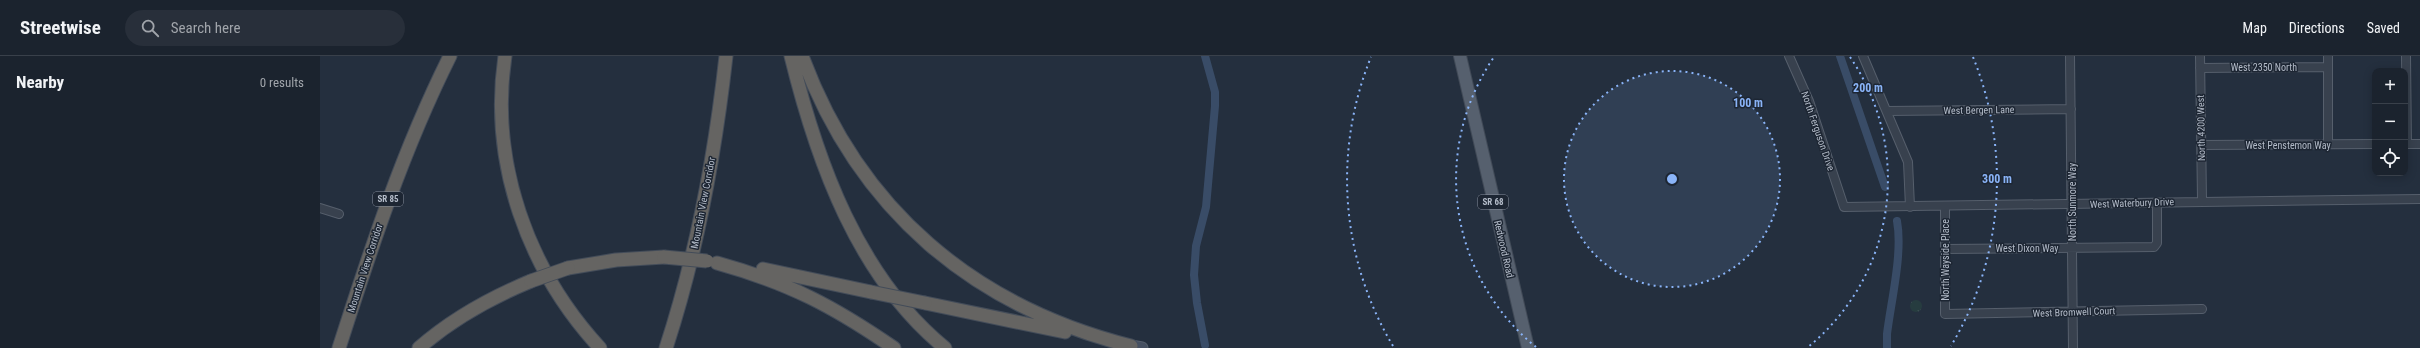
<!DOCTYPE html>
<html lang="en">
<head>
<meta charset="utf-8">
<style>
	:root { --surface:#1b232e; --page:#282f3a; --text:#f1f3f6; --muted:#a0a4aa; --line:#39404a }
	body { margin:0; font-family:"Roboto Condensed",sans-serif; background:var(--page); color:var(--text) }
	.controls { position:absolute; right:12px; top:12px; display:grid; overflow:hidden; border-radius:8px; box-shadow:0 2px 10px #0003 }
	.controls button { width:36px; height:36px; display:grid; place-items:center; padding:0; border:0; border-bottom:1px solid var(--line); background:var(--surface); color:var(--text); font:20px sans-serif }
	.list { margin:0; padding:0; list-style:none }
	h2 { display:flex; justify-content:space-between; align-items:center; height:52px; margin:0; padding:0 16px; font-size:17px }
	h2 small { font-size:13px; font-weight:400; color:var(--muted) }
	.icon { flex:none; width:22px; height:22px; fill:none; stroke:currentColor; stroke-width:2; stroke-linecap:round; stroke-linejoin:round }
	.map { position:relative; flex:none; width:2100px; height:292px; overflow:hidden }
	header { display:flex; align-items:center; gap:24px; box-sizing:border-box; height:56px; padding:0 20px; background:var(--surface); border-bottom:1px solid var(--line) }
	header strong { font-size:19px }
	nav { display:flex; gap:22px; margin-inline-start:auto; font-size:14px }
	.search { width:280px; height:36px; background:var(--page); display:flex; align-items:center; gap:10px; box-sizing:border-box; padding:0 14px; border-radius:22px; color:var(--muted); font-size:15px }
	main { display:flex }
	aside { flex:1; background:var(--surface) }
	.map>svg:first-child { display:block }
	.park { fill:url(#park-tufts) }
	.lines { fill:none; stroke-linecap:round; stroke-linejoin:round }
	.canal { stroke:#394c67; stroke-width:8 }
	.minor-casing { stroke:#565f6c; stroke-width:10 }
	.secondary-casing { stroke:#565f6c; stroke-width:13 }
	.primary-casing { stroke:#414a57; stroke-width:14 }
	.trunk-casing { stroke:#434c59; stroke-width:15 }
	.minor { stroke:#38414e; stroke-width:8 }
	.secondary { stroke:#465061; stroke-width:11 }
	.primary { stroke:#56606e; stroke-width:12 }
	.trunk { stroke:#656462; stroke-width:13 }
	.trunk-bridge-casing { stroke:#434c59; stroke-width:15; stroke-linecap:butt }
	.trunk-bridge { stroke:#656462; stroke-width:13 }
	.ring { fill:none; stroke:#8ab4f8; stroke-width:2; stroke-dasharray:2 4 }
	.labels { text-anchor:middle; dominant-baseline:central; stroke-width:3; stroke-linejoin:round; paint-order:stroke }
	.shield { fill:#1d2633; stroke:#878f9c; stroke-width:1 }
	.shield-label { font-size:9px; font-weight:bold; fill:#b4bcc9 }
	.street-label { font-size:10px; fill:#b4bcc9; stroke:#1d2633 }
	.centre { fill:#8ab4f8; stroke:#1d2633; stroke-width:2 }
	.ring-label { font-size:12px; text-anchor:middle; font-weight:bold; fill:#8ab4f8; stroke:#1d2633; stroke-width:3; stroke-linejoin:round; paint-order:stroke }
</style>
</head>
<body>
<header>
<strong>Streetwise</strong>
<div class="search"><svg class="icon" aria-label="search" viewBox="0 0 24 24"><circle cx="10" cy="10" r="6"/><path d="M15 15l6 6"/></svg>Search here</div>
<nav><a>Map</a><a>Directions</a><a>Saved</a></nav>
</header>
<main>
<aside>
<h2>Nearby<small>0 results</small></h2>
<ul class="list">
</ul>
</aside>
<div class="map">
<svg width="2100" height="292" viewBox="0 0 2100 292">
	<defs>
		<pattern id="park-tufts" width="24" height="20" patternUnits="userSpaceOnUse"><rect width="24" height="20" fill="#263c3f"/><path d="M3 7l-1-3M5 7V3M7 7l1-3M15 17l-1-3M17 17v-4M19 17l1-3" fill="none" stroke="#435659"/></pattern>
	</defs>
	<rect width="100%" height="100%" fill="#242f3e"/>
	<path class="park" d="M1590 250a6 6 0 1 1 12 0a6 6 0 1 1-12 0Z"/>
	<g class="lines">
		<path class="canal" d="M885,0L895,36V50L886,151L876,190L874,219L877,247L885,289
			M1520,0L1565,131
			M1567,292V278C1571,245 1583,197 1577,165"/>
		<defs>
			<path id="minor" d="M1469,0L1489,45L1524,151L2100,143
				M1543,0L1588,106L1590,151
				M1750,0L1753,292
				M1880,0L1882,144
				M2008,0V89
				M2086,0L2087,88
				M1880,12L2008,11
				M1567,55L1751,53
				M2085,88H2100
				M1881,89L2055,88
				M1625,150V258L1882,253
				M0,152L19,158
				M1625,193L1834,191L1837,187V146"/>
			<path id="secondary" d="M811,290L822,292"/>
			<path id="primary" d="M1140,0L1208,292"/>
			<path id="trunk" d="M185,0C169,107 208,214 280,292
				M471,0C497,106 538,221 625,292
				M482,0C539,154 653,250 811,290
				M397,207C469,227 513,250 574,292
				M248,212L296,204L344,201
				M443,213L551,236
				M605,247L745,276
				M19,292C51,192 83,94 130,0
				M99,292C132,263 170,242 211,225
				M346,292C377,197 395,99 406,0"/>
		</defs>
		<use href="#minor" class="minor-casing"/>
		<use href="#secondary" class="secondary-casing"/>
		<use href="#primary" class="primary-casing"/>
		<use href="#trunk" class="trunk-casing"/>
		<use href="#minor" class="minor"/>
		<use href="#secondary" class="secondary"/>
		<use href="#primary" class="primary"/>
		<use href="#trunk" class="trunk"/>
		<defs>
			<path id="trunk-bridge" d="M344,201L387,205
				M211,225L248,212
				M551,236L605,247"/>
		</defs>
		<use href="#trunk-bridge" class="trunk-bridge-casing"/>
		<use href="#trunk-bridge" class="trunk-bridge"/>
	</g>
	<circle cx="1352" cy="123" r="108" fill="#8ab4f8" fill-opacity=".12"/>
	<g class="ring">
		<circle cx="1352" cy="123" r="108"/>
		<path d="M1216 291A216 216 0 0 1 1174 1M1530 1A216 216 0 0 1 1488 291"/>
		<path d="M1073 290A325 325 0 0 1 1051 1M1653 1A325 325 0 0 1 1631 290"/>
	</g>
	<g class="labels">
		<g class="shield">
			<rect x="53" y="136" width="30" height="14" rx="3"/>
			<rect x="1158" y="139" width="30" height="14" rx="3"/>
		</g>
		<g class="shield-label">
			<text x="68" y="143">SR 85</text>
			<text x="1173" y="146">SR 68</text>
		</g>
		<g class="street-label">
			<text x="1944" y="11">West 2350 North</text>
			<text transform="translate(1659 54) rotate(-1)">West Bergen Lane</text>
			<text transform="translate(1881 72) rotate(-91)">North 4200 West</text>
			<text transform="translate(1498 75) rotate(71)">North Ferguson Drive</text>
			<text x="1968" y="89">West Penstemon Way</text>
			<text transform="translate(1752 146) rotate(-90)">North Sunmore Way</text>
			<text transform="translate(383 147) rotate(-79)">Mountain View Corridor</text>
			<text transform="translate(1812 147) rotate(-2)">West Waterbury Drive</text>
			<text x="1707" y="192">West Dixon Way</text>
			<text transform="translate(1184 193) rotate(77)">Redwood Road</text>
			<text transform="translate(1625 204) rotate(-90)">North Wayside Place</text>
			<text transform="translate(45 212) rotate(-72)">Mountain View Corridor</text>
			<text transform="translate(1754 256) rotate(-2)">West Bromwell Court</text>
		</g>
	</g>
	<circle cx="1352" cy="123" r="6" class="centre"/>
	<g class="ring-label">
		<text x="1548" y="36">200 m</text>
		<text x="1428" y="51">100 m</text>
		<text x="1677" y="127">300 m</text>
	</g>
</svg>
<div class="controls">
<button>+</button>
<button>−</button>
<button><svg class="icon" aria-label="locate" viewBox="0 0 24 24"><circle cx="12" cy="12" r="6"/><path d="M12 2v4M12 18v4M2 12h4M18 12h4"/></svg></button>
</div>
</div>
</main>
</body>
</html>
